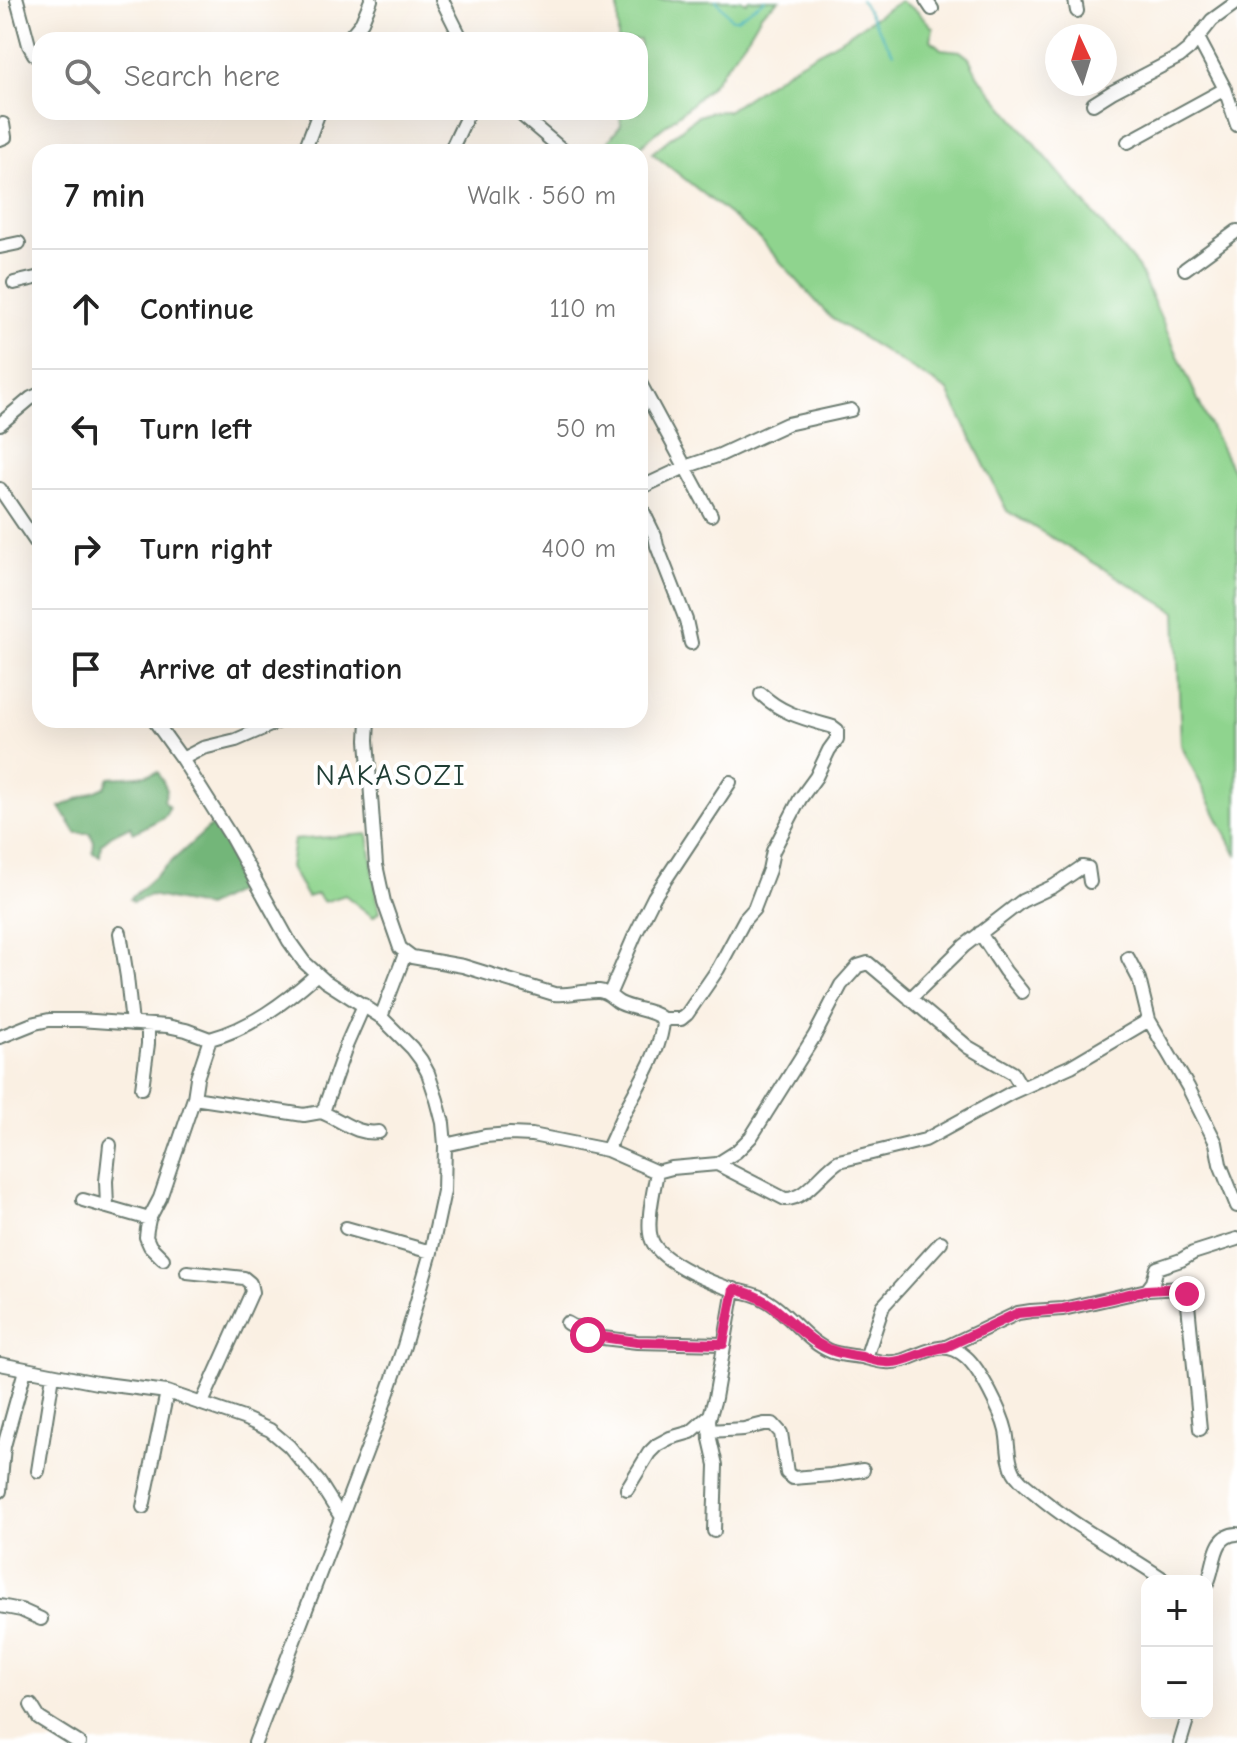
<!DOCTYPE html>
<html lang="en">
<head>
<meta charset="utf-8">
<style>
	:root { --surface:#fff; --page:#f6f6f6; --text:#222; --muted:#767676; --line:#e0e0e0 }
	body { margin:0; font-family:"Comic Neue",sans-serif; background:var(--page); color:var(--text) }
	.controls { position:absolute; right:24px; bottom:24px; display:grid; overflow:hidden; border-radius:16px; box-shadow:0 8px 32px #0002 }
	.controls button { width:72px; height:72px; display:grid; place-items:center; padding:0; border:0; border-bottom:2px solid var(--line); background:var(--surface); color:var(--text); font:40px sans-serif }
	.compass { position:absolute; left:1045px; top:24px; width:72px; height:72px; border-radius:50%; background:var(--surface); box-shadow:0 8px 32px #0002; rotate:356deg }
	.stop { position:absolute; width:24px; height:24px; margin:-18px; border:6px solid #db2777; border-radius:50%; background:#fff }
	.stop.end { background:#db2777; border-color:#fff; box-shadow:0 2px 8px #0008 }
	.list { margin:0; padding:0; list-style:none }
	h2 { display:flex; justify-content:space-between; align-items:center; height:104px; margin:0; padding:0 32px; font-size:34px }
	h2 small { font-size:26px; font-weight:400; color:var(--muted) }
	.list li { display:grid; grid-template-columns:52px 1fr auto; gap:24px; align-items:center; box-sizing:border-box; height:120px; padding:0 32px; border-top:2px solid var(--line) }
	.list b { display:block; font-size:30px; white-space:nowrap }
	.list em { font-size:26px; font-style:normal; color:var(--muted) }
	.icon { flex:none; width:44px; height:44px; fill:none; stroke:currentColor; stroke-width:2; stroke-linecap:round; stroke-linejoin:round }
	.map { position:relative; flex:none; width:1237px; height:1743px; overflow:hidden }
	.search { position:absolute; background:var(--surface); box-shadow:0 8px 32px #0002; left:32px; top:32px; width:616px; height:88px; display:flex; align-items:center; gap:20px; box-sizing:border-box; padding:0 28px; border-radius:24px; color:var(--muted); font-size:30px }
	.panel { position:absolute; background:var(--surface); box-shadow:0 8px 32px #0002; left:32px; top:144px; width:616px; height:584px; border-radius:24px }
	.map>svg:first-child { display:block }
	.green { fill:#8fd48e; stroke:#578861; stroke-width:2 }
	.forest { fill:#73b679; stroke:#497a56; stroke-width:2 }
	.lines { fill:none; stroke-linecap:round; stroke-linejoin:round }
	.stream { stroke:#42b3b9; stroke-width:2 }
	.minor-casing { stroke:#6c7c71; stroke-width:16 }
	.minor { stroke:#fff; stroke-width:12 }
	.route { stroke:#db2777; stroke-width:10 }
	.labels { text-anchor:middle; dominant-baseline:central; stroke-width:8; stroke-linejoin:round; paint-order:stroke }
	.quarter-label { font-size:30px; letter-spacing:2px; fill:#1f3d34; stroke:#fff }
</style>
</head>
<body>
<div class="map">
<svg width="1237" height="1743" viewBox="0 0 1237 1743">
	<rect width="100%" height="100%" fill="#fff"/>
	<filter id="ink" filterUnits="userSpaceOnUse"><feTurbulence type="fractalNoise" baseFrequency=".0125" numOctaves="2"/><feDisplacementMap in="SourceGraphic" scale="16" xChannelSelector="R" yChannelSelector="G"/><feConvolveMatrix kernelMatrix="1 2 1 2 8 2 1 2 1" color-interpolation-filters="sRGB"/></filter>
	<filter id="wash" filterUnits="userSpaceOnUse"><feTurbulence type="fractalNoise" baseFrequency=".006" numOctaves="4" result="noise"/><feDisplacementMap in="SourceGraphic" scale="32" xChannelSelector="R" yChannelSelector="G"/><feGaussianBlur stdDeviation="1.8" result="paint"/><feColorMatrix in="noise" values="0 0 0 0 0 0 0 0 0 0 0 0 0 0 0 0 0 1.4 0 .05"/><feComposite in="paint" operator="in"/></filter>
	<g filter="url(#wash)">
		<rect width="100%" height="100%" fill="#faf0e3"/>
		<path class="green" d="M618,0H740L746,3L749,0H779L762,13L749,35L711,86L689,106L633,152H600L621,125L620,115L618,112H640V40H618Z
			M900,1L917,11L933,28L931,40L941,49L960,51L969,58L978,76L1138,267L1203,411L1237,479V856L1181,745L1176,612L1007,511L948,391L831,318L758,237L652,153L696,117L710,112L727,111L796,65L840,40Z
			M368,834L379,912L373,917L345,895L324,902L317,894L307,897L290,867L294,840Z"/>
		<path class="forest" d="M158,772L167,790L164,800L169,808L164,817L133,833L130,826L112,835L101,844L100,856L93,853L94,842L90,833H76L60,807L105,787L109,778C125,776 142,778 158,772Z
			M215,822L249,885L206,907L150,895L133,902L130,899Z"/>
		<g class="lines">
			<path class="stream" d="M716,0L732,19H737L765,0
				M861,0L893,53"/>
		</g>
	</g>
	<g filter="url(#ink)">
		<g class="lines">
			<defs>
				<path id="minor" d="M17,0L29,45L34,54L40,56
					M442,0L462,40
					M926,0L932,9
					M1075,0L1077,11
					M1198,38L1225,89L1237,125
					M347,40L362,22L371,0
					M1093,104L1112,92L1179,57L1189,49L1212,20L1237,2
					M518,112L565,152
					M0,139L5,137L3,124
					M1128,142L1225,89
					M304,152L319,112
					M450,152L469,112
					M0,247L19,243
					M1185,269L1237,231
					M14,283L40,277
					M640,383L711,515
					M0,424L31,398L40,394
					M640,488L685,467L720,455L787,424L851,410
					M0,489L40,548
					M640,505L655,536L657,546L686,620L691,643
					M154,720L182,759L230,835L289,941L304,962L325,981L381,1017L412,1048L421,1060L428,1073L437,1100L443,1123L445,1145L444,1191L431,1252L404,1346L378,1421L255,1743
					M368,720L367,740L376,865L384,902L400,948L412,957L463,966L554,994C569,996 583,990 599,991C609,992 612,999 620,1003C634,1010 651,1009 663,1019C663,1047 639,1084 626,1109C619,1122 614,1137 607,1150
					M182,759L203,748L236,740L282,720
					M120,933L127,977L132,1024
					M980,933L1005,971L1022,992
					M1128,958L1139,979L1149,1020L1188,1087L1216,1143L1220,1164L1237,1206
					M609,995L635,935L654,897L730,782
					M910,999L964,946L1022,901L1054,886L1082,867L1088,868L1090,882
					M381,1017L405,954
					M663,1019H681L687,1014L718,969L745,919L754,909L769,870L773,851L800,799L816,777L829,750L837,739V730L833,727C806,719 782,714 761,694
					M0,1037L35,1023L49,1020H79L167,1026L186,1030L210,1039C251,1028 284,1003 316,975
					M142,1088L148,1044V1025
					M194,1098L304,1115L321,1112L324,1109L346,1046L364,1005
					M321,1112C342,1120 355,1135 379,1132
					M445,1145L485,1136L510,1134L532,1135L607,1150L657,1172L672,1168L717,1164L736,1152L751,1137L815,1035L841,985L858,966L868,963L968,1047L1013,1073L1022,1088
					M717,1164L785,1199C806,1200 822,1171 839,1161L925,1140L1011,1093L1071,1066L1149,1020
					M657,1172C654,1189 646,1222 651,1238C657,1260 706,1280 725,1287C737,1291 749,1292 760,1297C788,1310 804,1341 832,1352C842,1355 852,1356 862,1357C870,1359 878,1362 886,1362C915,1365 937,1332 966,1357C980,1369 1002,1413 1006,1431C1009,1445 1007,1459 1014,1472C1019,1481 1028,1487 1035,1493C1075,1528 1123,1551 1166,1581
					M83,1200L149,1219
					M107,1207L106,1181L110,1145
					M346,1228L431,1252
					M163,1259L150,1246L146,1237L147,1229L149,1219L160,1198L194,1098L197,1078L210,1039
					M187,1272L244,1278L250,1283L252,1292L202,1403
					M1147,1290L1181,1288L1187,1294L1200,1429
					M567,1323L588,1335L603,1338L637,1342L723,1344
					M946,1347L1018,1313L1031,1311L1063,1309L1147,1290L1153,1282L1157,1268L1181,1260L1193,1253L1237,1239
					M866,1358L883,1306L941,1242
					M0,1364L97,1383L167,1392L243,1418L270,1430L289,1446L319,1482L341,1517
					M709,1431L744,1429L764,1424H773L781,1433L787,1473L793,1478L831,1475L863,1470
					M38,1471L53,1375
					M627,1489L649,1453L657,1445L670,1438L691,1432L709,1416
					M0,1491L4,1446L25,1370
					M143,1507L167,1392
					M714,1531L716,1465L710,1439L709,1419L715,1398L734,1289
					M1207,1584C1216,1566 1212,1535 1237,1534
					M0,1606L21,1610L41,1619
					M31,1705L39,1718L79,1743
					M1180,1743L1189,1713"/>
			</defs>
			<use href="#minor" class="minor-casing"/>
			<use href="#minor" class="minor"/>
		</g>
	</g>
	<g class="lines" filter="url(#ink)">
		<path class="route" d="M588,1335L637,1342L723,1344L734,1289C773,1298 781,1317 811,1339C827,1351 842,1354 862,1357C870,1359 878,1362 886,1362C904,1364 926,1349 946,1347L1018,1313L1063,1309L1147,1290L1181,1288L1187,1294"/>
	</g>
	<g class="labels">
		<g class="quarter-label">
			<text x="391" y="775">NAKASOZI</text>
		</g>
	</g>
</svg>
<div class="controls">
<button>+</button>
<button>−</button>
</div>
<svg class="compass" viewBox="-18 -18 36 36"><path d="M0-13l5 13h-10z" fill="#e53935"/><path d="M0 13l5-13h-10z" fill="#767676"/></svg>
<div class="stop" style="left:588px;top:1335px"></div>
<div class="stop end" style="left:1187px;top:1294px"></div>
<div class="search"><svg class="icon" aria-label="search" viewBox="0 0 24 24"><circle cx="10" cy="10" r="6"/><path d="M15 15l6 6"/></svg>Search here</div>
<section class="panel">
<h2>7 min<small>Walk · 560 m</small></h2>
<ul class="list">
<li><svg class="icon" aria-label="ahead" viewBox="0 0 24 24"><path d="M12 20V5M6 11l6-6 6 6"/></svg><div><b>Continue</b></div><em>110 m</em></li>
<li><svg class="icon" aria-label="left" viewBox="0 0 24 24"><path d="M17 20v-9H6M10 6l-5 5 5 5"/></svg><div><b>Turn left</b></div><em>50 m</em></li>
<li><svg class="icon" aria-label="right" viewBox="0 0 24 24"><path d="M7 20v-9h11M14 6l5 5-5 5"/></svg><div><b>Turn right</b></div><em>400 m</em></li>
<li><svg class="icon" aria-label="arrive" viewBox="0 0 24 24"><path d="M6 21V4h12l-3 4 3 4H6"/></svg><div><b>Arrive at destination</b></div></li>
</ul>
</section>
</div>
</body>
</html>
